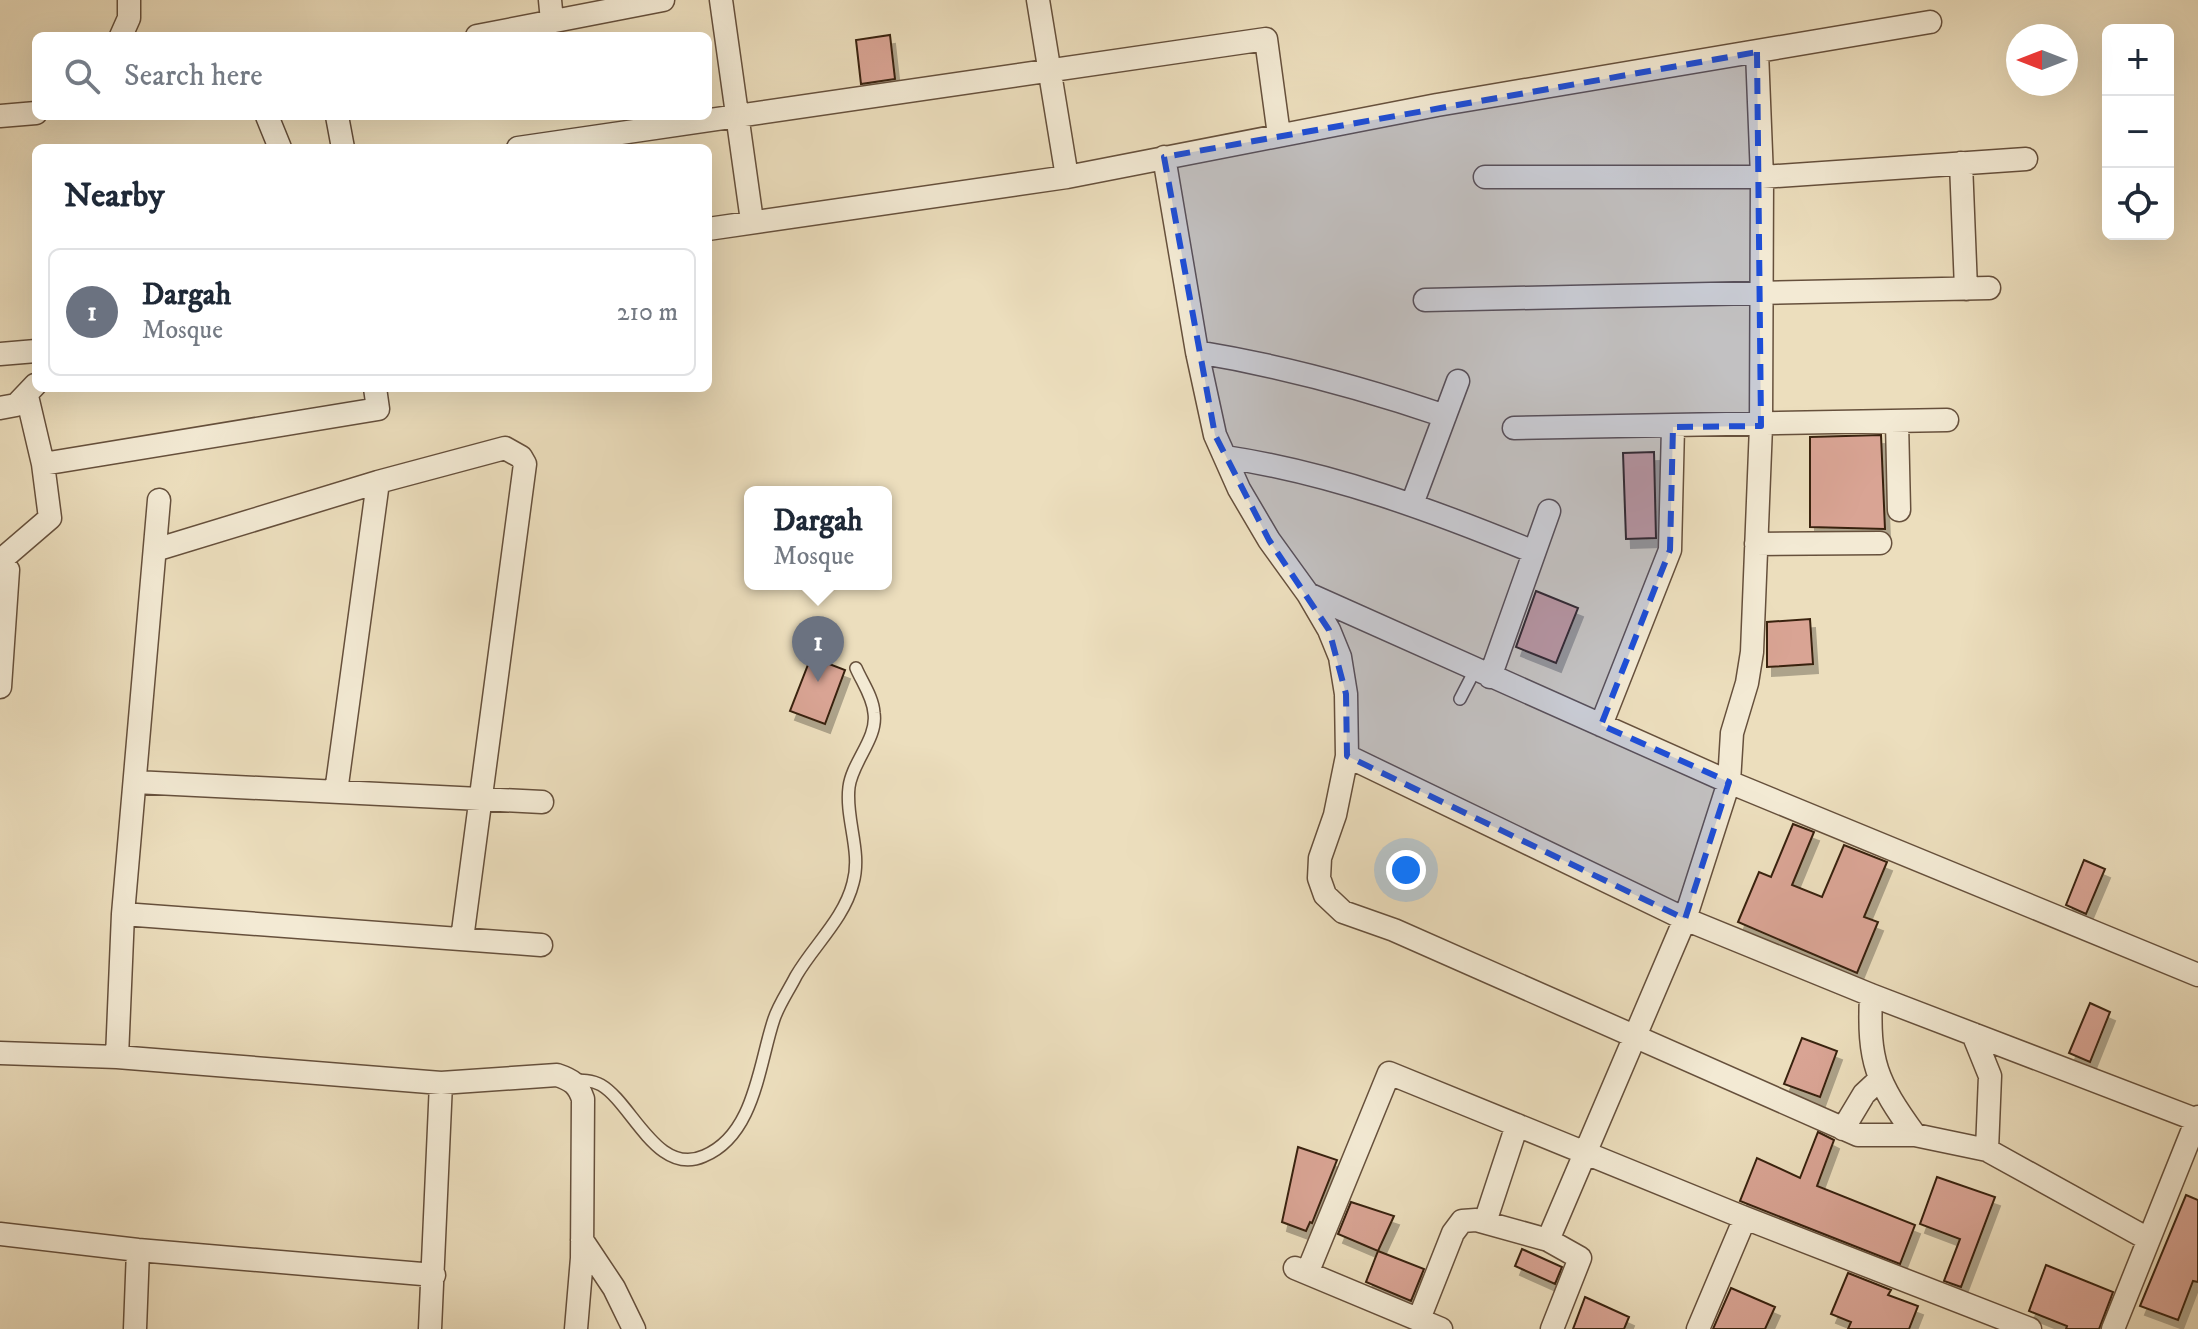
<!DOCTYPE html>
<html lang="en">
<head>
<meta charset="utf-8">
<style>
	:root { --surface:#fff; --page:#f6f6f7; --text:#1f2937; --muted:#747a83; --line:#e0e1e3; --accent:#8f2418 }
	body { margin:0; font-family:"IM FELL DW Pica",serif; background:var(--page); color:var(--text) }
	.controls { position:absolute; right:24px; top:24px; display:grid; overflow:hidden; border-radius:12px; box-shadow:0 8px 32px #0002 }
	.controls button { width:72px; height:72px; display:grid; place-items:center; padding:0; border:0; border-bottom:2px solid var(--line); background:var(--surface); color:var(--text); font:40px sans-serif }
	.compass { position:absolute; left:2006px; top:24px; width:72px; height:72px; border-radius:50%; background:var(--surface); box-shadow:0 8px 32px #0002; rotate:270deg }
	.you { position:absolute; left:1406px; top:870px; width:28px; height:28px; margin:-20px; border:6px solid #fff; border-radius:50%; background:#1a73e8; box-shadow:0 0 0 12px #1a73e833 }
	.badge { display:grid; place-items:center; width:52px; height:52px; border-radius:50%; background:var(--accent); color:#fff; font-size:26px; font-weight:700 }
	.pin { position:absolute; translate:-50% -66px; filter:drop-shadow(0 2px 4px #0008) }
	.pin::after { content:''; position:absolute; top:42px; width:28px; height:24px; background:inherit; clip-path:polygon(0 0,100% 0,50% 100%) }
	.popup { position:absolute; left:744px; top:486px; width:148px; height:104px; box-sizing:border-box; display:grid; place-content:center; border-radius:12px; background:var(--surface); filter:drop-shadow(0 2px 6px #0005); font-size:26px; white-space:nowrap; color:var(--muted) }
	.popup b { font-size:30px; color:var(--text) }
	.popup::after { content:''; position:absolute; left:50%; top:100%; margin-left:-16px; border:16px solid transparent; border-top-color:var(--surface) }
	.list { margin:0; padding:0; list-style:none }
	h2 { display:flex; justify-content:space-between; align-items:center; height:104px; margin:0; padding:0 32px; font-size:34px }
	h2 small { font-size:26px; font-weight:400; color:var(--muted) }
	.list li { display:grid; grid-template-columns:52px 1fr auto; gap:24px; align-items:center; box-sizing:border-box; height:128px; margin:0 16px 16px; padding:0 16px; border:2px solid var(--line); border-radius:12px }
	.list b { display:block; font-size:30px; white-space:nowrap }
	.list p { margin:0; font-size:26px; white-space:nowrap; color:var(--muted) }
	.list em { font-size:26px; font-style:normal; color:var(--muted) }
	.icon { flex:none; width:44px; height:44px; fill:none; stroke:currentColor; stroke-width:2; stroke-linecap:round; stroke-linejoin:round }
	.map { position:relative; flex:none; width:2198px; height:1329px; overflow:hidden }
	.search { position:absolute; background:var(--surface); box-shadow:0 8px 32px #0002; left:32px; top:32px; width:680px; height:88px; display:flex; align-items:center; gap:20px; box-sizing:border-box; padding:0 28px; border-radius:12px; color:var(--muted); font-size:30px }
	.panel { position:absolute; background:var(--surface); box-shadow:0 8px 32px #0002; left:32px; top:144px; width:680px; height:248px; border-radius:12px }
	.map>svg:first-child { display:block }
	.building { fill:#d9a494; stroke:#392111; stroke-width:2; filter:url(#shadow) }
	.lines { fill:none; stroke-linecap:round; stroke-linejoin:round }
	.service-casing { stroke:#66503c; stroke-width:14 }
	.minor-casing { stroke:#66503c; stroke-width:25 }
	.service { stroke:#f3ead4; stroke-width:11 }
	.minor { stroke:#f3ead4; stroke-width:22 }
	.marked { fill:#1d4ed8; fill-opacity:0.2; stroke:#1d4ed8; stroke-width:6; stroke-dasharray:16 10; stroke-linejoin:round }
</style>
</head>
<body>
<div class="map">
<svg width="2198" height="1329" viewBox="0 0 2198 1329">
	<defs>
		<filter id="shadow"><feDropShadow dx="5" dy="9" stdDeviation="0" flood-color="#0004"/></filter>
	</defs>
	<rect width="100%" height="100%" fill="#ecdebd"/>
	<filter id="stains"><feTurbulence type="fractalNoise" baseFrequency=".0025" numOctaves="4"/><feColorMatrix values="0 0 0 0 .2 0 0 0 0 .09 0 0 0 0 .02 0 0 0 .5 -.17"/></filter>
	<radialGradient id="worn" r=".72"><stop offset=".6" stop-color="#630" stop-opacity="0"/><stop offset="1" stop-color="#630" stop-opacity=".3"/></radialGradient>
	<path class="building" d="M890,35L895,79L861,84L856,40Z
		M1881,435L1885,529L1810,527V437Z
		M1654,452L1656,538L1626,539L1623,453Z
		M1536,591L1578,608L1556,663L1516,647Z
		M1810,619L1813,664L1767,667V622Z
		M811,657L845,670L825,724L790,711Z
		M1793,824L1814,832L1792,885L1822,897L1844,845L1887,862L1864,917L1878,922L1857,973L1738,922L1759,872L1771,877Z
		M2084,860L2105,869L2086,914L2066,905Z
		M2090,1003L2110,1012L2090,1062L2069,1053Z
		M1802,1038L1837,1051L1820,1097L1784,1084Z
		M1818,1132L1834,1140L1817,1186L1915,1225L1900,1264L1740,1201L1757,1158L1800,1178Z
		M1298,1147L1337,1160L1312,1223L1310,1222L1306,1231L1282,1222Z
		M1937,1177L1995,1197L1961,1287L1944,1281L1960,1239L1920,1224Z
		M2186,1195L2198,1200V1282L2193,1281L2178,1320L2140,1306Z
		M1351,1202L1394,1216L1378,1251L1338,1234Z
		M1522,1249L1562,1267L1555,1284L1515,1266Z
		M1378,1251L1424,1269L1411,1301L1366,1282Z
		M2046,1265L2113,1292L2099,1329H2066L2067,1326L2029,1311Z
		M1848,1273L1891,1290L1888,1295L1918,1306L1909,1329H1848L1851,1322L1831,1314Z
		M1731,1288L1775,1307L1765,1329H1713Z
		M1585,1297L1629,1317L1624,1329H1573Z"/>
	<g class="lines">
		<defs>
			<path id="service" d="M1460,699L1475,670
				M571,1080C582,1080 592,1080 601,1085C632,1103 657,1177 704,1156C755,1135 759,1063 774,1019C779,1004 789,990 796,976C814,945 844,919 853,883C862,851 845,819 849,787C852,762 878,738 874,713C873,697 862,682 856,668"/>
			<path id="minor" d="M550,0L552,21
				M721,0L752,221
				M1038,0L1067,177
				M121,36L129,18V0
				M477,36L663,0
				M0,116L36,113
				M267,116L280,148
				M337,116L343,148
				M518,148L1266,39L1279,135
				M1164,157L1197,352L1215,435L1239,489L1269,540L1308,594L1329,630L1340,657L1346,694L1347,756L1335,815L1320,858L1319,878L1325,895L1343,912L1394,930L1858,1135H1915L1987,1150L2148,1239
				M1961,163L1966,289
				M1485,177H1762L2026,159
				M708,229L1067,177L1437,105L1930,22
				M1425,300L1989,288
				M1197,352C1282,366 1363,388 1445,416
				M0,354L36,351
				M0,408L16,405L35,385
				M1897,422L1899,510
				M1514,428L1947,420
				M1225,457C1332,473 1434,511 1534,552
				M43,464L378,409L375,388
				M1412,504L1458,381
				M1756,544L1880,543
				M155,550L378,482L505,448L521,457L525,464L462,939
				M0,561L50,518L43,464L27,396
				M0,563L8,570L0,687
				M1308,594L1729,782L2198,975
				M1490,677L1549,511
				M1601,725L1670,550L1673,427
				M1347,756L1685,919L1871,995L2197,1120
				M135,782L542,802
				M336,792L378,482
				M123,914L541,945
				M1871,995C1868,1062 1876,1081 1915,1135
				M1973,1034L1990,1076L1987,1150
				M0,1053L117,1057L441,1083L557,1075C572,1080 578,1084 583,1099L582,1258L576,1329
				M117,1057L123,914L159,500
				M1843,1129L1864,1094L1879,1080
				M1485,1222L1517,1125
				M0,1234L138,1250L434,1275
				M582,1240L614,1288L634,1329
				M1295,1268L1441,1329
				M1308,1271L1389,1073L1745,1218L2030,1329
				M1419,1319L1453,1233L1462,1221L1476,1220L1548,1240
				M135,1329L138,1250
				M430,1329L441,1083
				M1552,1329L1580,1258L1548,1240L1685,919L1729,782L1732,733L1747,683L1752,652L1761,426L1762,177L1757,52
				M1698,1329L1745,1218
				M2113,1329L2198,1117"/>
		</defs>
		<use href="#service" class="service-casing"/>
		<use href="#minor" class="minor-casing"/>
		<use href="#service" class="service"/>
		<use href="#minor" class="minor"/>
	</g>
	<path class="marked" d="M1757,52L1761,426L1673,427L1670,550L1601,725L1729,782L1685,919L1347,756L1346,694L1329,630L1269,540L1215,435L1164,157Z"/>
	<rect width="100%" height="100%" filter="url(#stains)"/>
	<rect width="100%" height="100%" fill="url(#worn)"/>
</svg>
<div class="controls">
<button>+</button>
<button>−</button>
<button><svg class="icon" aria-label="locate" viewBox="0 0 24 24"><circle cx="12" cy="12" r="6"/><path d="M12 2v4M12 18v4M2 12h4M18 12h4"/></svg></button>
</div>
<svg class="compass" viewBox="-18 -18 36 36"><path d="M0-13l5 13h-10z" fill="#e53935"/><path d="M0 13l5-13h-10z" fill="#747a83"/></svg>
<div class="you"></div>
<div class="pin badge" style="left:818px;top:682px;background:#6b7280">1</div>
<div class="popup"><b>Dargah</b>Mosque</div>
<div class="search"><svg class="icon" aria-label="search" viewBox="0 0 24 24"><circle cx="10" cy="10" r="6"/><path d="M15 15l6 6"/></svg>Search here</div>
<section class="panel">
<h2>Nearby<small></small></h2>
<ul class="list">
<li><span class="badge" style="background:#6b7280">1</span><div><b>Dargah</b><p>Mosque</p></div><em>210 m</em></li>
</ul>
</section>
</div>
</body>
</html>
